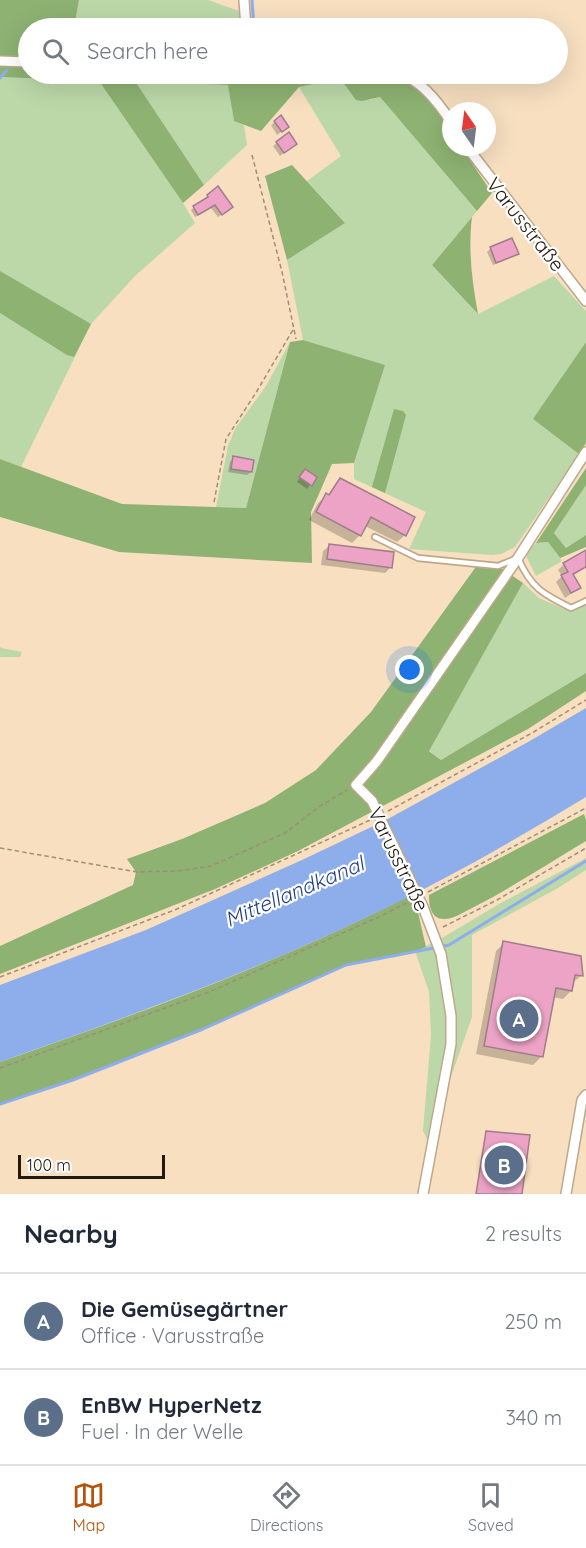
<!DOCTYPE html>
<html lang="en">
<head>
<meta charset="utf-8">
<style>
	:root { --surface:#fff; --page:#f2f2f3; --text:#1f2937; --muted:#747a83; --line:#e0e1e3; --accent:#b45309 }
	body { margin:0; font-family:Quicksand,sans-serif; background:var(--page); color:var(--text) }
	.compass { position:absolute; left:442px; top:102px; width:54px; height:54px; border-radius:50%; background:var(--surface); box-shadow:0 6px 24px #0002; rotate:346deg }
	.scale { position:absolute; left:18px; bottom:15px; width:147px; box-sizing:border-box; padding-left:6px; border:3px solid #221a0e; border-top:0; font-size:16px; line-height:21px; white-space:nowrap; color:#221a0e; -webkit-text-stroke:4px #fff; paint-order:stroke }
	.you { position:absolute; left:410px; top:670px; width:21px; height:21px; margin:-15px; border:4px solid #fff; border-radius:50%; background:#1a73e8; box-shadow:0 0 0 9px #1a73e833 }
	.badge { display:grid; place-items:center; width:39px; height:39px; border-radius:50%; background:var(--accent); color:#fff; font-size:20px; font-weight:700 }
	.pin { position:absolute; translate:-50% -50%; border:3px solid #fff; box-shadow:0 2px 6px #0006 }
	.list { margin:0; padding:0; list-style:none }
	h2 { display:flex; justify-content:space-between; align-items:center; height:78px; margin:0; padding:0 24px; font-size:26px }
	h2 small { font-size:20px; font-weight:400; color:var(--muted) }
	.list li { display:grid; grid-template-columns:39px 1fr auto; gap:18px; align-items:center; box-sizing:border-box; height:96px; padding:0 24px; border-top:2px solid var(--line) }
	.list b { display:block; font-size:22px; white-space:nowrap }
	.list p { margin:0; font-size:20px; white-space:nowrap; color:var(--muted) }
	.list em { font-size:20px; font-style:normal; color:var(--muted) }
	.icon { flex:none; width:33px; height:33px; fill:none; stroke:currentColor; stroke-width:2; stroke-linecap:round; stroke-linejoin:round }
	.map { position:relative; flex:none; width:586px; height:1194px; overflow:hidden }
	.search { position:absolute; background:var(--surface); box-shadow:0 6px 24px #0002; left:18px; right:18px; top:18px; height:66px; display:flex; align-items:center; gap:15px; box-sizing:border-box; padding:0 21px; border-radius:33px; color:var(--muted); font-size:22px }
	.sheet { height:270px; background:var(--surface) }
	nav { display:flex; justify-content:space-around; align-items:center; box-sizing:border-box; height:84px; border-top:2px solid var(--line); background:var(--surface); font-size:16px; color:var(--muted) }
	nav a { display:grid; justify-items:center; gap:3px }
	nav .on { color:var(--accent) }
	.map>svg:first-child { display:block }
	.green { fill:#bcd8a9 }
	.forest { fill:#8db272 }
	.water { fill:#8dadeb }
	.shadow { fill:#0003 }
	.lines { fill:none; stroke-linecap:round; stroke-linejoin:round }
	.stream { stroke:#8dadeb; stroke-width:3 }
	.building { fill:#eda3c6; stroke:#a07c8c; stroke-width:1.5 }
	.lane-casing { stroke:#bfa88a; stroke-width:8 }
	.street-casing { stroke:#bfa88a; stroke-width:12 }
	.path { stroke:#a08e77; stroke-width:1.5; stroke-dasharray:4.5 3; stroke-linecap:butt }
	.lane { stroke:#fff; stroke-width:4.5 }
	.street { stroke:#fff; stroke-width:9 }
	.street-bridge-casing { stroke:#bfa88a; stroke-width:12; stroke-linecap:butt }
	.street-bridge { stroke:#fff; stroke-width:9 }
	.labels { text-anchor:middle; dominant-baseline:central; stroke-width:4.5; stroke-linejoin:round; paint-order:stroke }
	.street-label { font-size:20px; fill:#221a0e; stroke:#fff }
	.water-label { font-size:21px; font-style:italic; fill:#203f88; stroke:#fff }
</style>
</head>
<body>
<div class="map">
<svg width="586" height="1194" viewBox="0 0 586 1194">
	<rect width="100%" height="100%" fill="#f7dfc0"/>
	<path class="green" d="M79,0H208L239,11L241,28H74Z
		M0,77L99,81L183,203L195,223L135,276L91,324L21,467L0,459Z
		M135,81L229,85L234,121L244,125L247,145L204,185Z
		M342,81L370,100L380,97L477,211L432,265L478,314L554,276L586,311V342L534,419L579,454L515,547L501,554L492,555L409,549L426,512L354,479V463L384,366L303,340L287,260L345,223L307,181L341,156L299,87L324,82Z
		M290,342L246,508L216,507L228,446L235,429L266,386Z
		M586,485V535L566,548L554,533Z
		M548,542L562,561L536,576L527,558V551L536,543Z
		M523,583L539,598L571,612L586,605V673L441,760L429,750Z
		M0,647L2,648L22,652L20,657H0Z
		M586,858V870L558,888L472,935V1017L446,1091L437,1092L428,1141L423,1131L431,1035L429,992L415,951L437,941L499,904Z"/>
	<path class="forest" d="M0,0H79L74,28H28V74H390L410,82L433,103L451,131V147H461L492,193L477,211L380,97L362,101L356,100L342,81L324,82L299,87L261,131L234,121L228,85L135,81L204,185L183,203L99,81L0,77Z
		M292,165L345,223L287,260L265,176Z
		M472,217C468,251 472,281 478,314L432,265Z
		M0,271L91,324L74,357L67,355L0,313Z
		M303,340L385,365L354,463L332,464L311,512L312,563L119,552L0,517V459L122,504L246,508L290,342Z
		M586,342V443L579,454L533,419Z
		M394,409L403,411L406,415L385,493L372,487Z
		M586,468V485L554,533L566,548L586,535V547L560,558L548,542L536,543Z
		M478,564L498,566L523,583L429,751L441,760L586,673V691L528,729L298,851L215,889L0,974V946L133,885L136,872L127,859L182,839L265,803L316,770L371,712Z
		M584,814L586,820V841C549,863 513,887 474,907C465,911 455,919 444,919C431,919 429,906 429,895Z
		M412,894L417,908L426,947L415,951L346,965L203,1029L73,1080L0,1104V1062C140,1013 280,963 412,894Z"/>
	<path class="water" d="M586,708V797C515,840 442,882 367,917C248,974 124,1018 0,1062V985L146,930L302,860L386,820L528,742Z"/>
	<path class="shadow" d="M281,118L284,130L277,135L271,125Z
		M277,143L291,147L280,156L273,146Z
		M217,189L228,210L218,217L211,208L195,217L191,210Z
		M491,248L517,253L513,257L493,265L487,252Z
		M234,458L251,472L247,475L228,472L230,462Z
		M302,474L315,478L307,489L297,482Z
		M340,479L405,535L397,542L365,526L360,535L352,543L309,520L318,503L327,496Z
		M329,546L391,567L385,573L321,565L323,551Z
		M586,552V567L572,576L579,588L565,598L556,582L562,576L558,570L564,564Z
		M504,943L581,976L572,983L571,991L563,999L552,997L541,1057L533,1065L476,1054L496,951Z"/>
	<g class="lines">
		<path class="stream" d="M252,0L254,28
			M0,78L7,70
			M0,1104L73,1080L203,1029L346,965L449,945L586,861"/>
	</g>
	<path class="building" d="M281,115L289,127L282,132L274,121Z
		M289,132L297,144L284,153L276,142Z
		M218,186L233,207L222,215L215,205L198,215L193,206L208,197L207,195Z
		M512,238L519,254L496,263L490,247Z
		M233,456L254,460L252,472L231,469Z
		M305,469L317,477L312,486L299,477Z
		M340,478L415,517L406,536L371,517L361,536L316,512L326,493L329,495Z
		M329,544L394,552L392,568L327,559Z
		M586,550V567L573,574L581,588L571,593L561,575L568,572L563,563Z
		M503,941L581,956L583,976L575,975L572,991L556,988L543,1057L484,1046Z
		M486,1131L530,1135L522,1194H476Z"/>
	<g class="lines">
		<defs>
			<path id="lane" d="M375,537L418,558L498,566L518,558C531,588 543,594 571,608L586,601"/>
			<path id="street" d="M244,0L246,28
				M0,61L28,62
				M401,74C423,82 439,103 451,122
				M467,147L586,301
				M372,801L356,785L377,761L518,558L586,452
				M423,907L441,954L451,1016V1044L423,1194
				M566,1194L582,1100L586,1095"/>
		</defs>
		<use href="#lane" class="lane-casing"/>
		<use href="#street" class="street-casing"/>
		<path class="path" d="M252,155L282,272L296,339
			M214,502L226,439L257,391L294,328
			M388,811L532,733L586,700
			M0,848L137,872L178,871L211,866L285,833L320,806L347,790
			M428,892L586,808
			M443,927L497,900L586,848
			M0,977L177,909L370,820
			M0,1068L209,992L381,916L410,901"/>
		<use href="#lane" class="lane"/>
		<use href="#street" class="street"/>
		<defs>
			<path id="street-bridge" d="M372,801L423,907"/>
		</defs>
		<use href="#street-bridge" class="street-bridge-casing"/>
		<use href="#street-bridge" class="street-bridge"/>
	</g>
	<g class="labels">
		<g class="street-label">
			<text transform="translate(526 224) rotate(52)">Varusstraße</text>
			<text transform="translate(399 859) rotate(64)">Varusstraße</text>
		</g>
		<g class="water-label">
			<text transform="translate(294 891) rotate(-23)">Mittellandkanal</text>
		</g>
	</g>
</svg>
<svg class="compass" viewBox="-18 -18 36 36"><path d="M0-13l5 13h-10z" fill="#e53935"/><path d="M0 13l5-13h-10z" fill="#747a83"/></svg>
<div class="scale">100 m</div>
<div class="you"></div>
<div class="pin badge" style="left:519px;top:1019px;background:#5c6f8a">A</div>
<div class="pin badge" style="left:504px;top:1165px;background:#5c6f8a">B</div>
<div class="search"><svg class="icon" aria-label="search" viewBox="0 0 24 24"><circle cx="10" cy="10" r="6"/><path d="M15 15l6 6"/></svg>Search here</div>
</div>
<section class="sheet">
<h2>Nearby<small>2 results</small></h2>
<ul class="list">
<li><span class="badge" style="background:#5c6f8a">A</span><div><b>Die Gemüsegärtner</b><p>Office · Varusstraße</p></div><em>250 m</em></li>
<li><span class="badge" style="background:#5c6f8a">B</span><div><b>EnBW HyperNetz</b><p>Fuel · In der Welle</p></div><em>340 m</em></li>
</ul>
</section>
<nav>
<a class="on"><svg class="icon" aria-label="map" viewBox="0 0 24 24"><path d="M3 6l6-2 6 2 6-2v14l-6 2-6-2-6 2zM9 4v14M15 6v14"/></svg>Map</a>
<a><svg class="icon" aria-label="directions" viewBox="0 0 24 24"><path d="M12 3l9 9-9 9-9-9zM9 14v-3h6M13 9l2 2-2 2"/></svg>Directions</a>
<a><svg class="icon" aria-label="saved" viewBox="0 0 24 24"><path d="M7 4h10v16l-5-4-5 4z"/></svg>Saved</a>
</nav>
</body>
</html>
